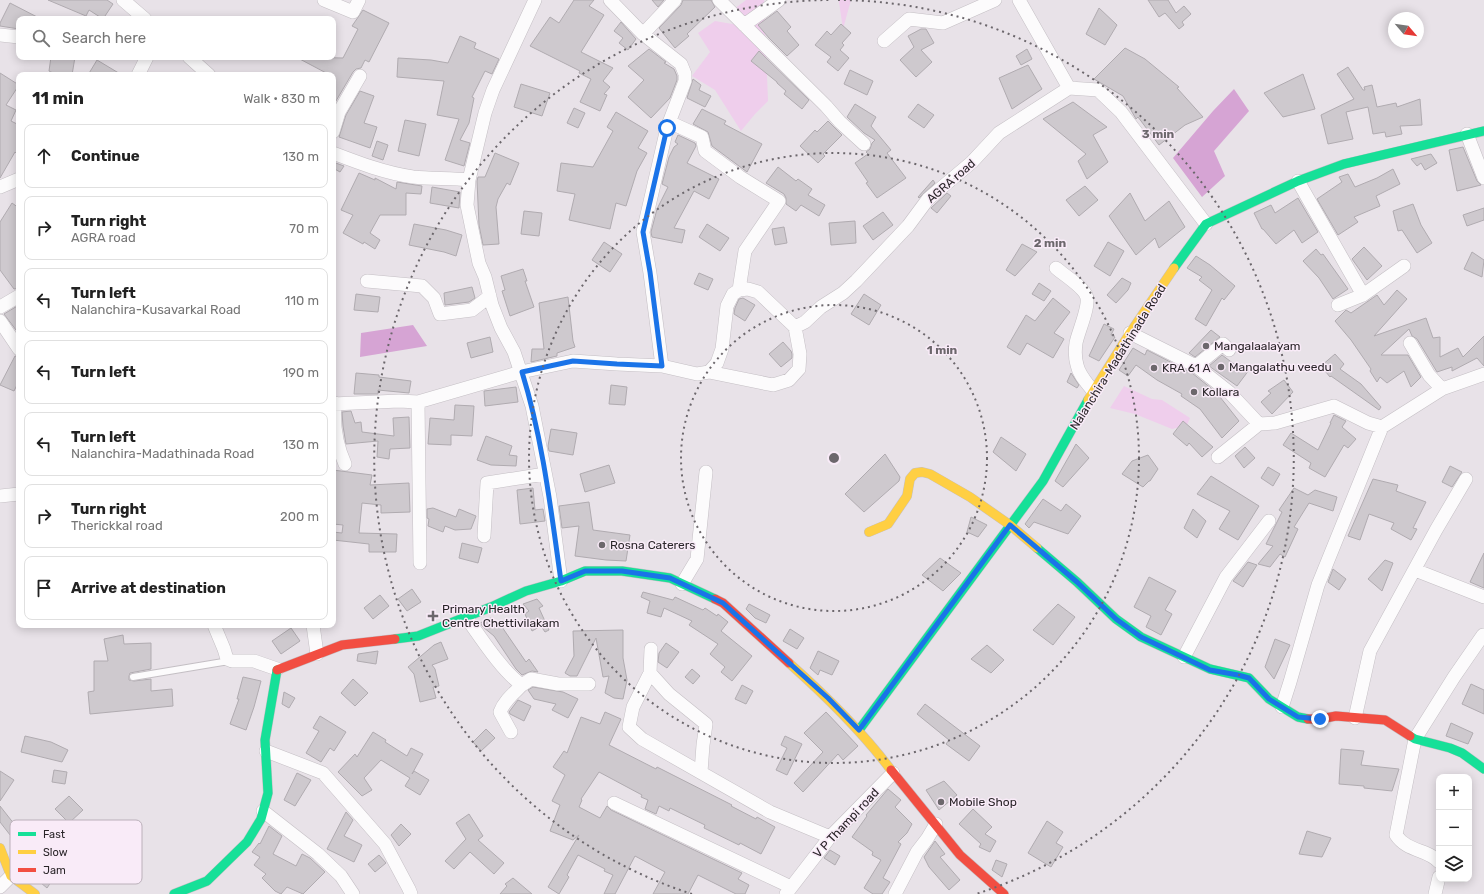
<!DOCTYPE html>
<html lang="en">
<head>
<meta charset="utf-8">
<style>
	:root { --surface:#fff; --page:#f6f6f6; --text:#222; --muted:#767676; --line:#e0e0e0 }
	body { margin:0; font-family:Rubik,sans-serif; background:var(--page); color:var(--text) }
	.controls { position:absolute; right:12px; bottom:12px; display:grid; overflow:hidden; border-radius:8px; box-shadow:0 2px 10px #0003 }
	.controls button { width:36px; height:36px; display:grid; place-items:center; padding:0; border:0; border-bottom:1px solid var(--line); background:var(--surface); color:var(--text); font:20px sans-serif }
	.compass { position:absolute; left:1388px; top:12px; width:36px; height:36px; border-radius:50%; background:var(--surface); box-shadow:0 2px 10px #0003; rotate:119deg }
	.stop { position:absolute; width:12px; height:12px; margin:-9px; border:3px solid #1a73e8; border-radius:50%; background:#fff }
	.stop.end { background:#1a73e8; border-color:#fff; box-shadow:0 1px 4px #0008 }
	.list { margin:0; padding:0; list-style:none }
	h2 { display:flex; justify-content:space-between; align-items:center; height:52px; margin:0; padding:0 16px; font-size:17px }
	h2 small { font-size:13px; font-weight:400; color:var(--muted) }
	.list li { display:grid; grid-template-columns:26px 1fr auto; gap:12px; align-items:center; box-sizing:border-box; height:64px; margin:0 8px 8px; padding:0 8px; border:1px solid var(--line); border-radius:8px }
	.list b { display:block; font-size:15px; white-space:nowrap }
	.list p { margin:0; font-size:13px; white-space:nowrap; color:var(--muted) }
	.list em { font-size:13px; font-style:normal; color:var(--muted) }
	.icon { flex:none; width:22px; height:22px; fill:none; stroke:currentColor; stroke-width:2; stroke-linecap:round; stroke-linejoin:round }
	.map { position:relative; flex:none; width:1484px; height:894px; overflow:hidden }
	.search { position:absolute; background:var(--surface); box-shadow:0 2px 10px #0003; left:16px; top:16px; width:320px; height:44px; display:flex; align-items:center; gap:10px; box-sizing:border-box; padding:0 14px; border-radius:8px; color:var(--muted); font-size:15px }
	.panel { position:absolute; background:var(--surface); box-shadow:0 2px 10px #0003; left:16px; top:72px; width:320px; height:556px; border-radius:8px }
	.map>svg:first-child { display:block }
	.green { fill:#efceec }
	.water { fill:#d6a4d4 }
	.building { fill:#cec9ce; stroke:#b0abb0 }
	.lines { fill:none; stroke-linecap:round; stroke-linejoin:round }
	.lane-casing { stroke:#c4bfc4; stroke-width:8 }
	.street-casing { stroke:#c4bfc4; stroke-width:14 }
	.fast-casing { stroke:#c4bfc4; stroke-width:10 }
	.slow-casing { stroke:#c4bfc4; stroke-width:10 }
	.jam-casing { stroke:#c4bfc4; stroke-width:10 }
	.lane { stroke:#fcfbfc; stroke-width:6 }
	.street { stroke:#fcfbfc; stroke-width:13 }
	.fast { stroke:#16e098; stroke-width:9 }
	.slow { stroke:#ffcf43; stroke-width:9 }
	.jam { stroke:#f24e42; stroke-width:9 }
	.route { stroke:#1a73e8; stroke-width:5 }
	.ring { fill:none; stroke:#6c676c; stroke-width:2; stroke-dasharray:2 4 }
	.poi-dot { fill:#6c676c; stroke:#f9ebf8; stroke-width:1.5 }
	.labels { text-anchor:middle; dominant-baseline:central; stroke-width:3; stroke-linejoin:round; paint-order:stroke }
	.street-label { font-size:12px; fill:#2a2529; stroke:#f9ebf8 }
	.poi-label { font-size:12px; fill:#2a2529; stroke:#f9ebf8; text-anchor:start }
	.key { fill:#f9ebf8; stroke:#bbb0ba; stroke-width:1 }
	.key-label { font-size:11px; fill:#2a2529 }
	.centre { fill:#6c676c; stroke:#f9ebf8; stroke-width:2 }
	.ring-label { font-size:12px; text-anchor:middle; font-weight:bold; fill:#6c676c; stroke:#f9ebf8; stroke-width:3; stroke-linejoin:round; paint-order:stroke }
</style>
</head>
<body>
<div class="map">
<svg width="1484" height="894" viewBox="0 0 1484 894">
	<rect width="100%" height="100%" fill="#e8e2e8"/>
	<path class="green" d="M746,0H764L768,101L755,114L741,131L715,90L692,76L710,52L698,33L715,21L738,25L734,9Z
		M838,0H851L843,29L839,2Z
		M1124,386L1152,399L1162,400L1190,418L1187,425L1172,429L1135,414L1110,408Z"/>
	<path class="water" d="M1234,89L1249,111L1214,151L1225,176L1202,197L1173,158L1213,111Z
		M413,325L427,346L360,357L361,333Z"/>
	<path class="building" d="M48,0H107L113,4L103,19L89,10L86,16Z
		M574,0H594L589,6L604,15L581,52L613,68L603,81L610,87L604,94L607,95L600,111L580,102L591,79L579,73L580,71L530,46L550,17L559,23Z
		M652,0H664L658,7Z
		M683,0H711L715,7L687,34L689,36L675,48L659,28L681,5Z
		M1148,0H1168L1176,13L1184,6L1191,14L1182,22L1184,25L1179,29L1165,13L1159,17Z
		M10,3L41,19H19V29L0,26V23Z
		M1099,8L1117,25L1105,45L1086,34Z
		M363,10L389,23L369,62L365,60L361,68L356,69L353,72L333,106V75H330L296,57L343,58L358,29L352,26Z
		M777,11L791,27L787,31L799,45L787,56L769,38L758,25Z
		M621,22L636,39L628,50L619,43L623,38L614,31Z
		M841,24L851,33L842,43L844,45L840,50L849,58L838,71L827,62L831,57L815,45L827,31L831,35Z
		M921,29H926L934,43L921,50L932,62L916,77L900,60L914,47L908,36Z
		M460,36L476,43L474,48L499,59L492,74L485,71L472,97L474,98L469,123L460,140L470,143L464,166L445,160L459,119L437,115L444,81L397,77L398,58L431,60L448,63Z
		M1125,48L1145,59L1179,87L1177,88L1203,117L1185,125L1159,145L1138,117L1136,119L1123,96L1094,79Z
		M649,49L666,62L664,63L674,69L677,76V80L670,98L651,118L628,97L644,80L628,66Z
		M1027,49L1032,59L1021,65L1016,56Z
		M759,51L809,100L802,109L784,94L786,91L777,83V82L751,61Z
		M51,57H75L72,75H57L49,71Z
		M97,60L122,75H88Z
		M1028,65L1042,89L1012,109L999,78Z
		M1348,67L1363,90H1365L1364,87L1372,85L1377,107L1396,103L1397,107L1420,99L1422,125L1400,126L1402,134L1386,137L1385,132L1373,134L1368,107L1346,112L1353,139L1328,144L1321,115L1354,99L1337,74Z
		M850,70L873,81L867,95L844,84Z
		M0,73L19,85L6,105L16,110L11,121L19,125V148L16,153L15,152L0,178Z
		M1303,74L1315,109L1283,117L1264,93Z
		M693,79L701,85L699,90L711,96L705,107L687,98Z
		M521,84L550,93L542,116L514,107Z
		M360,91L374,96L364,123L377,127L370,148L339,137L346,115Z
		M1073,102L1107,127L1093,135L1108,162L1087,179L1078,161L1086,154L1043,119Z
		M855,104L876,117L871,126L891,150L887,153L906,178L877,198L866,183L868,182L855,163L868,154L866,152L870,149L872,143L875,140L864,133L847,117Z
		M918,104L934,115L924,128L908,117Z
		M574,108L585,113L578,128L567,123Z
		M702,109L726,121L724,124L762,144L747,172L712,146L708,132L693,124Z
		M616,112L648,131L638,148L647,153L637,171L626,206L616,203L610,229L569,220L575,194L557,191L561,163L593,167L613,131L607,127Z
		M405,120L426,124L419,156L398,151Z
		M828,121L842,135L823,154L825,156L818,163L800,146L815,130L817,132Z
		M678,135L695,143L696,146L687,163L719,179L709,199L694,191L674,228L685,230L682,243L652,237L651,232L657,209L668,187L662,184L669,157L674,147L678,144L675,142Z
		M377,141L388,145L383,160L372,156Z
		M1463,147L1477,181L1481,185L1457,191L1449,150Z
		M495,153L519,163L510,185L507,183L498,199L496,207L499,244L483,245L479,225L477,181L478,177H485Z
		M1431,154L1437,163L1425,170L1421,163L1417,166L1411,159Z
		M333,162L344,166L340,172L333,168Z
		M778,167L796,181L798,179L812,189L808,195L825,205L819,216L801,205L796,211L786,204V198L784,194L766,183Z
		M1393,169L1400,184L1376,196L1380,206L1354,217L1358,222L1338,235L1317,199L1342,182L1339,177L1348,174L1355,187L1377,178Z
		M359,173L375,180V178L396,189L397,182L422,186L421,194L406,193V215H380L370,233L380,240L375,249L364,242L363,244L343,233L353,215L341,210Z
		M933,180L935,183L919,198L918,197Z
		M1085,186L1098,200L1079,216L1066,200Z
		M432,187L460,192L459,208L430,203Z
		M947,193L951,196L937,213L931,208Z
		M1130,193L1145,221L1169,201L1185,227L1159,248L1155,238L1136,255L1109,216Z
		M1298,198L1318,232L1302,243L1294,230L1276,244L1263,229H1262L1254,213L1271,205L1275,213Z
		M12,203L19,208V288L14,289L0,270V222Z
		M1413,204L1421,225L1432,243L1417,253L1402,230L1398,231L1393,211Z
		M1484,208V220L1467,226L1463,215Z
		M524,211L542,213L539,236L521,234Z
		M883,212L893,225L873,240L863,226Z
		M855,221L856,243L831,245L829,223Z
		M414,224L446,230L462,235L456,256L444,252L409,245Z
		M707,224L729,238L720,251L699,237Z
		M784,227L787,243L775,245L772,229Z
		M604,242L622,254L610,272L592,260Z
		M1108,242L1124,251L1110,276L1094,266Z
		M1022,244L1037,252L1015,276L1006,270Z
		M1364,247L1382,266L1367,280L1352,259Z
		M1316,249L1321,255L1323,254L1348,289L1333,299L1319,278L1303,261Z
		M1472,252L1484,260L1482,277L1464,269Z
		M1196,256L1210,265L1235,286L1224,300L1222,298L1206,326L1195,319L1212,290L1199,280L1202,277L1187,268Z
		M523,269L527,281H525L534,307L510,316L502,291L505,290L501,276Z
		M699,273L713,279L708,290L694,284Z
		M1122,278L1131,283L1128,290L1116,303L1107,295Z
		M1039,283L1051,291L1044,301L1032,294Z
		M472,287L475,298L469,302L445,305L444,293Z
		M1397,290L1407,299L1374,336L1426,318L1433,338L1440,337V357L1458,348L1463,357L1484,336V366L1477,358L1452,371V367L1437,372L1417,339L1412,336L1409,329L1381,355H1408L1421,377L1411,387L1404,371L1387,383L1380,377L1377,382L1370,371L1371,369L1351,340L1335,321L1346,310L1351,313L1377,295L1384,305Z
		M356,294L380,297L378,312L354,310Z
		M864,294L881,305L869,325L851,314Z
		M568,297L573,341L575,347L557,353V356L531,362L532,349H544L539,303Z
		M743,298L755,305L745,321L734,314L735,308L739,299Z
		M1053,298L1070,312L1054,333L1064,339L1053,358L1027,343L1020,355L1007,347L1026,315L1035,321Z
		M19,305V334L4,314Z
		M1104,324L1114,329L1111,335L1115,337L1099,361L1089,356Z
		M1211,330L1220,337L1195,357L1189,353Z
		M490,337L493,352L471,358L467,343Z
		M783,342L791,351L792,354V358L781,367L769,354Z
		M1133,348L1145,355L1147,350L1192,373L1221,396L1220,397L1239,421L1222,438L1200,409L1181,396L1182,394L1157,380L1136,365L1128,376L1119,370Z
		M1335,354L1344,364L1340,369L1361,384L1381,407L1379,410L1331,376L1330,377L1321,366Z
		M1222,355L1238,367L1240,364L1249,370L1237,386L1209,366Z
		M15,356L19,357V381L14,391L0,385Z
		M356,373L379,375V377L411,381L409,393L378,390V394H354Z
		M1071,373L1079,385L1077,388L1067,382Z
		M1284,380L1293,392L1272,414L1261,402L1271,393L1268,391Z
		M611,385L627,387L625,405L609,404Z
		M516,387L518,402L485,406L484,391Z
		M455,405L474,406L472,436L451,435V445L428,444L430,418L454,420Z
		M351,411L355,423L361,422L362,432L394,436L393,418L409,417L410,448L390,449L389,459L377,457L378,441L346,444L343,426L342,412Z
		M1334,415L1346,421L1342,427L1356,439L1348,448L1344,445L1325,477L1309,468L1311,463L1283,445L1291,433L1318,450L1331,423H1330Z
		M1183,421L1213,447L1202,457L1189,443L1187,446L1173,434Z
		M551,429L577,433L573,455L549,451L548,446Z
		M486,436L512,446L509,455L517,456L516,466L491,465L477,460Z
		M1001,437L1026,454L1016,471L993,452Z
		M1076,444L1089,458L1063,487L1055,481Z
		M1245,447L1255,458L1244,468L1235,456Z
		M885,454L900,477L899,481L864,512L845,494Z
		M1148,455L1158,469L1150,481H1149L1143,487L1122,474L1132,461Z
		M609,465L615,483L585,492L580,474Z
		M1450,466L1462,472L1452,487L1442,482Z
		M1268,467L1280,474L1273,486L1261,478Z
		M333,470L372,475L370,485L409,483L410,512L381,513V505L362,503L359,533L397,534L396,552H369V544L333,540V532L342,533L343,525L333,524Z
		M1211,476L1259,506L1238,540L1219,529L1230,511L1197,494Z
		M1373,479L1398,485L1396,491L1426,502L1413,528L1417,529L1411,540L1391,529L1394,523L1369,514L1360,540L1348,536Z
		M533,488L535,510L543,509L545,521L520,524L517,490Z
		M1294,488L1308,495L1315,490L1337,497L1333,511L1309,503L1294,527L1298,529L1285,557L1280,554L1270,567L1258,564L1273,546L1266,544L1282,512L1279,510Z
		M1043,499L1061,511L1066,504L1081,516L1068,534L1034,522L1029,528L1025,524Z
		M589,502L593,530L630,535L626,561L606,560L575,556L579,526L562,528L559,506Z
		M433,508L456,517L459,509L476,516L471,529L455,530L445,526L443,532L428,526L429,519L427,518V509Z
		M1193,509L1206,521L1197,538L1184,528Z
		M971,517L987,525L978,537L967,532Z
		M462,543L482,548L478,563L459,558Z
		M1484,553V588L1470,582Z
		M940,558L961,573L943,591L922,575Z
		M1385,560L1393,563L1382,591L1368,579Z
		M1248,562L1257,565L1243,587L1233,581Z
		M1333,569L1346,579L1339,590L1328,582Z
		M1149,577L1176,591L1165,610L1172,614L1161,635L1146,627L1151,616L1134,607Z
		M412,589L421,602L407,611L398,599Z
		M643,592L673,600L675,597L703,610L705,608L717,616L718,614L728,622L721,631L752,656L732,681L721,672L725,667L710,654L718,644L689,625L692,621L664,608L661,617L647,613L650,601L641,597Z
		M380,595L389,606L373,619L364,608Z
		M537,599L543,606L539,608L549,630L545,632L541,626L532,631L525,614L529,611L523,604Z
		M749,604L770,615L766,623L755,618L746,609Z
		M1058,604L1075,617L1053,645L1033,630Z
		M491,618L502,627L526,662L529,659L538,672L532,671L522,675L516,669L494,636L483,627L480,623Z
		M291,628L300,641L281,654L272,641Z
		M790,629L804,638L797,649L783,641Z
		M623,630V658L627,680L623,699L614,698L605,693L609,676L603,677L596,638L577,676H570L565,673L574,656L573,631Z
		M123,635L124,644L151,643V669L130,673L129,676V680L134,681L151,679V691L172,689L173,706L90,714L88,692L94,691V661H108L104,639Z
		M1275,639L1290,645L1274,679L1265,667Z
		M441,642L448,659L432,665L435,669L439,686L433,687L436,698L420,702L414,674L408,667L434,645Z
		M666,643L679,652L667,668L658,662L659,653Z
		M987,645L1004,660L991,673L971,659Z
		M378,651L376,664L357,661L358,654Z
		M818,651L839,661L832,675L820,670L818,675L810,668Z
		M692,669L700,676L693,684L685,677Z
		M243,677L261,681L254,707L246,730L230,724L239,699H237Z
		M353,679L368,693L355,706L341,693Z
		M1471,684L1484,690V714L1462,704Z
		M742,685L753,691L746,704L735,699Z
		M533,687L563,692L578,699L568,718L552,710L556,704L534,699L528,690Z
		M284,692L295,698L289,708L282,704Z
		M518,700L531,706L524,721L510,714L509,712Z
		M925,704L980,746L969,761L946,744L949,740L917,714Z
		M605,712L621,719L609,745L656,769L657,767L732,805L731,806L756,819L757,817L775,827L761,854L740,843L739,845L704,828L705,825L670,808L669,811L659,806L656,814L645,809L648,800L641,797L642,795L599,772L581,799L582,800L579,807L600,818L607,806L611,810L742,873L738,879L749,885L745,894H736L698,875L688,894H653L665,872L635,856L615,894H604L613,875L604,871L605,869L578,855L567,875L569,877L559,894L548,887L579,835L573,840L550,831L560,805L552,801L565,775L553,767L564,751L567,753L581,717L600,724Z
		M826,712L858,746L843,760L838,754L803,792L794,783L823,752L804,733Z
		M320,716L346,732L334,751L330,748L321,762L306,753L319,731L313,728Z
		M1451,723L1473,733L1468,744L1446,736Z
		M486,729L495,738L481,751L473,742Z
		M373,732L386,740L385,742L407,756L411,748L423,754L412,774L414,771L429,780L420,795L405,786L410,778L381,760L364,778L372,790L362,796L338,772L355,754L357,757Z
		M25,736L51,742L68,750L62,762L21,752Z
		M785,736L802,744L787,775L776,770L787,748L781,745Z
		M1341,749L1364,751L1361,765L1399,769L1392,791L1364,788V786L1339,784Z
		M54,770L67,772L65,784L52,782Z
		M0,771L14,780L0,801Z
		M297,773L311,780L295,806L284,800Z
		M944,781L957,795L939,810L926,790Z
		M888,789L901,800L895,807L912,824L907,833L898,842L901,844L883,878L890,882L882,894H873L864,888L881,860L872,855L873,852L852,837L867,816L866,815Z
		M69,796L83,810L69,823L55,809Z
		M0,806L22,834L14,840L0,822Z
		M973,809L992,827L985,834L996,841L990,852L979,847L981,844L959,824Z
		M346,812L353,820L344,836L362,845L354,862L327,849Z
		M469,814L483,836L478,840L504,863L494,874L470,852L454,869L445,861L466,839L456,823Z
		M1047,821L1063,832L1056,843L1063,847L1051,867L1028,853Z
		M401,824L411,834L399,846L391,835Z
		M269,826L282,836L273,854L296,866L302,854L310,858L325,872L303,894L287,887L281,894L275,891L262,878L266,874L254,865L260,857L252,852L259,843L260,844Z
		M1307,831L1331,838L1322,857L1299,854Z
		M935,841L945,854L940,857L960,880L949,890L929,867L924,857Z
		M830,850L840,856L835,865L824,858Z
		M379,855L386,863L375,872L368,864Z
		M996,860L1007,864L1002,877L992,870Z
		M46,864L57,873L47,888L35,878Z
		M513,878L532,894H500L507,886L505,884Z"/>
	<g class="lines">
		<defs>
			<path id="lane" d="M133,677L229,661"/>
			<path id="street" d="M123,0L145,19
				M324,0L353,12L359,0
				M535,0L493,90L485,113L469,180L467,205L479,263L485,277L492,305L501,328L514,352L532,406L550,497L561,581
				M610,0L643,34L681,64L685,74V81L667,128L643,232L650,273L662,366
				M719,0L826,106L840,122L864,144
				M1019,0L1069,88L1098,90L1121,112L1206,224
				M744,25L779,0
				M643,34L675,0
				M0,35L19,37
				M884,41L909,19L943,23L995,0
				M189,57L209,75
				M138,75L147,57
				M669,122L702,137L705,151L740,177L779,201L745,251L739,290
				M333,132L339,112L360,76
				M1467,134L1484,178
				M333,153C359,163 385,173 413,177C431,179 451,178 469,180
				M1298,181L1363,295
				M0,187L19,179
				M1056,268C1064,275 1082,286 1086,295C1091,304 1078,332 1076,343C1075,350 1075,358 1077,365C1079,375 1087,383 1093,391
				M367,281L422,286L434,298L440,314L472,310L490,296
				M1338,305L1363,295L1404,266
				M0,307L19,296
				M0,321L19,349
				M795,327L805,322L821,307L843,293L856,281L908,226L928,199L972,162L999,133L1069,88
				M1130,333L1196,366L1229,392L1259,424L1275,423L1334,406L1368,423L1382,427L1442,389L1484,374
				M1410,343L1429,375L1442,389
				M1196,366L1223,344L1229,350
				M418,402L420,563
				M335,403C333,425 336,444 345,464
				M333,404L399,401L418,402L521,372L573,361L617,364L662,366L697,374L709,372L717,363L722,349L727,306L733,294L739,290L748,289L758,292L795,327L800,354L799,369L789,380L773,385L709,372
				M1218,457L1259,424
				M0,496L19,494
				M484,536L487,483L545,474
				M1415,570L1484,597
				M682,584L697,559L706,472
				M466,617C481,638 502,671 522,685L531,679L558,684H589
				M214,625L224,649L227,659L232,661H254L277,669
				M313,625L317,654
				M651,649L650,673L633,707L629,727L642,739L770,812L830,837
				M1184,657L1226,577L1269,521
				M650,673L669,694L706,724L703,745L701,772
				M1282,707L1290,682L1318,585L1382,427
				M1355,718L1370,651L1436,530L1466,479
				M511,732L500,712C504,701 514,693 522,685
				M266,751L323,773L385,844L409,889L411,894
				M614,803L791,887
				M263,811L318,854L341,876L353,894
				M1439,862C1428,849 1407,852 1396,835L1398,825L1415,739L1454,677L1483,635H1484
				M0,887L11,876
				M786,894L830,837L893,773
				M895,894L917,852L927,839L936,824
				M1435,894L1439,877"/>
			<path id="fast" d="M1174,268L1206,224L1298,181L1344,164L1484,131
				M1037,548L1077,582L1116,619L1141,637L1210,669L1249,678L1269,699L1298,717L1308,719
				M395,639L418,636L491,607L526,591L561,581L585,571H622L670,578L715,599
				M859,730L1043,481L1088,400
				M1410,736L1415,739L1450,748L1462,753L1484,769
				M174,894L207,881L247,842L261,819L268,793L265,740L277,670"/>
			<path id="slow" d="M1088,400L1130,333L1174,268
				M869,532L888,524L907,496L910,479L915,473L922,472L930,474L970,497L1010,525L1037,548
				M789,663C826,696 861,730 891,770
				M0,848L11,876L35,894"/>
			<path id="jam" d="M715,599L723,603L789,663
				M277,670L342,645L395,639
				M1308,719H1320L1336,716L1385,720L1410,736
				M891,770L960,855L1004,894"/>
		</defs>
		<use href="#lane" class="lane-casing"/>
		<use href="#street" class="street-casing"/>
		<use href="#fast" class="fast-casing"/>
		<use href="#slow" class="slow-casing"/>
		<use href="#jam" class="jam-casing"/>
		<use href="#lane" class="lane"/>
		<use href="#street" class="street"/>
		<use href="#fast" class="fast"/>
		<use href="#slow" class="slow"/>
		<use href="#jam" class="jam"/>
	</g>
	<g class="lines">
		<path class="route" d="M667,128L643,232L650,272L662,366L617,364L573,361L522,372C543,440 551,511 561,581L585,571H622L670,578L723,603L828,698L859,730L1010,525L1077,582L1116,619L1141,637L1210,670L1238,675L1249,678L1269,699L1298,717L1320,719"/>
	</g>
	<g class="ring">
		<circle cx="834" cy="458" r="153"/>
		<circle cx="834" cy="458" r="305"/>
		<path d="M692 894A458 458 0 0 1 830 0M838 0A458 458 0 0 1 976 894"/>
	</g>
	<g class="poi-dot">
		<circle cx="1206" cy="346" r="4"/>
		<circle cx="1221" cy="367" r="4"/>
		<circle cx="1154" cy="368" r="4"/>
		<circle cx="1194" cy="392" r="4"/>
		<circle cx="602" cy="545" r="4"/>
		<path d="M431 610h4v4h4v4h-4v4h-4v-4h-4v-4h4z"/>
		<circle cx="941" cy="802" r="4"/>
	</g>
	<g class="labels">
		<g class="street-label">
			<text transform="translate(951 181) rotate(-41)">AGRA road</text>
			<text transform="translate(1118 357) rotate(-58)">Nalanchira-Madathinada Road</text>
			<text transform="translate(846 823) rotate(-47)">V P Thampi road</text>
		</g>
		<g class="poi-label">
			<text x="1214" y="346">Mangalaalayam</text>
			<text x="1229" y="367">Mangalathu veedu</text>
			<text x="1162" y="368">KRA 61 A</text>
			<text x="1202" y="392">Kollara</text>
			<text x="610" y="545">Rosna Caterers</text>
			<text x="442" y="609">Primary Health<tspan x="442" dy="14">Centre Chettivilakam</tspan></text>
			<text x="949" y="802">Mobile Shop</text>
		</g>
	</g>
	<rect x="10" y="820" width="132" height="64" rx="6" class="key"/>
	<rect x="18" y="832" width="18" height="4" fill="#16e098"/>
	<rect x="18" y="850" width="18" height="4" fill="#ffcf43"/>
	<rect x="18" y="868" width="18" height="4" fill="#f24e42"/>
	<g class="key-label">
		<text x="43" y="838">Fast</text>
		<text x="43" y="856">Slow</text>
		<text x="43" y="874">Jam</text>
	</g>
	<circle cx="834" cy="458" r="6" class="centre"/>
	<g class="ring-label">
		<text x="1158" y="138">3 min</text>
		<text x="1050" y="247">2 min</text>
		<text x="942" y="354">1 min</text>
	</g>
</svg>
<div class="controls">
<button>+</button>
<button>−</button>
<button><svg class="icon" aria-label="layers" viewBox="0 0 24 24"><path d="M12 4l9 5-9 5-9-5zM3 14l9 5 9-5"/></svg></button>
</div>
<svg class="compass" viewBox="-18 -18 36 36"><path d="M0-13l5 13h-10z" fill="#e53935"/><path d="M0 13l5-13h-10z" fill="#767676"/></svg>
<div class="stop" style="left:667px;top:128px"></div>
<div class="stop end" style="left:1320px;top:719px"></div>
<div class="search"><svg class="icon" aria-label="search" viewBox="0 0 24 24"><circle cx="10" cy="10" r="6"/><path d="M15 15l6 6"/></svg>Search here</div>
<section class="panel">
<h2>11 min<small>Walk · 830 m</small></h2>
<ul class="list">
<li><svg class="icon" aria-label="ahead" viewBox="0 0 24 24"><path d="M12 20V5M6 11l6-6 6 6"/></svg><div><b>Continue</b></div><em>130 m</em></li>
<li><svg class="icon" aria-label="right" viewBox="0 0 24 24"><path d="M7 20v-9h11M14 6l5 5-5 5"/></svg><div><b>Turn right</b><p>AGRA road</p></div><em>70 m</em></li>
<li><svg class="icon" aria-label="left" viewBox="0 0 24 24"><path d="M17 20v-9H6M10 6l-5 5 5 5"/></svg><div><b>Turn left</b><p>Nalanchira-Kusavarkal Road</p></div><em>110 m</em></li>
<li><svg class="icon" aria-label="left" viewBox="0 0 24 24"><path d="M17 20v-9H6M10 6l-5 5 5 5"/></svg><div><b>Turn left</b></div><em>190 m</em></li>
<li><svg class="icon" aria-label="left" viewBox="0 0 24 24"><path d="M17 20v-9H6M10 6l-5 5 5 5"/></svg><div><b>Turn left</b><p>Nalanchira-Madathinada Road</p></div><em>130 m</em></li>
<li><svg class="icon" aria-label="right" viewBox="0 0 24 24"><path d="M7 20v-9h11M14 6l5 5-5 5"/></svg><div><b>Turn right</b><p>Therickkal road</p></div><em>200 m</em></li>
<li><svg class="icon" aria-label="arrive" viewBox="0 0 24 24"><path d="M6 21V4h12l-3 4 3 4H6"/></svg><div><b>Arrive at destination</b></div></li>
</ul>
</section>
</div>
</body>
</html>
